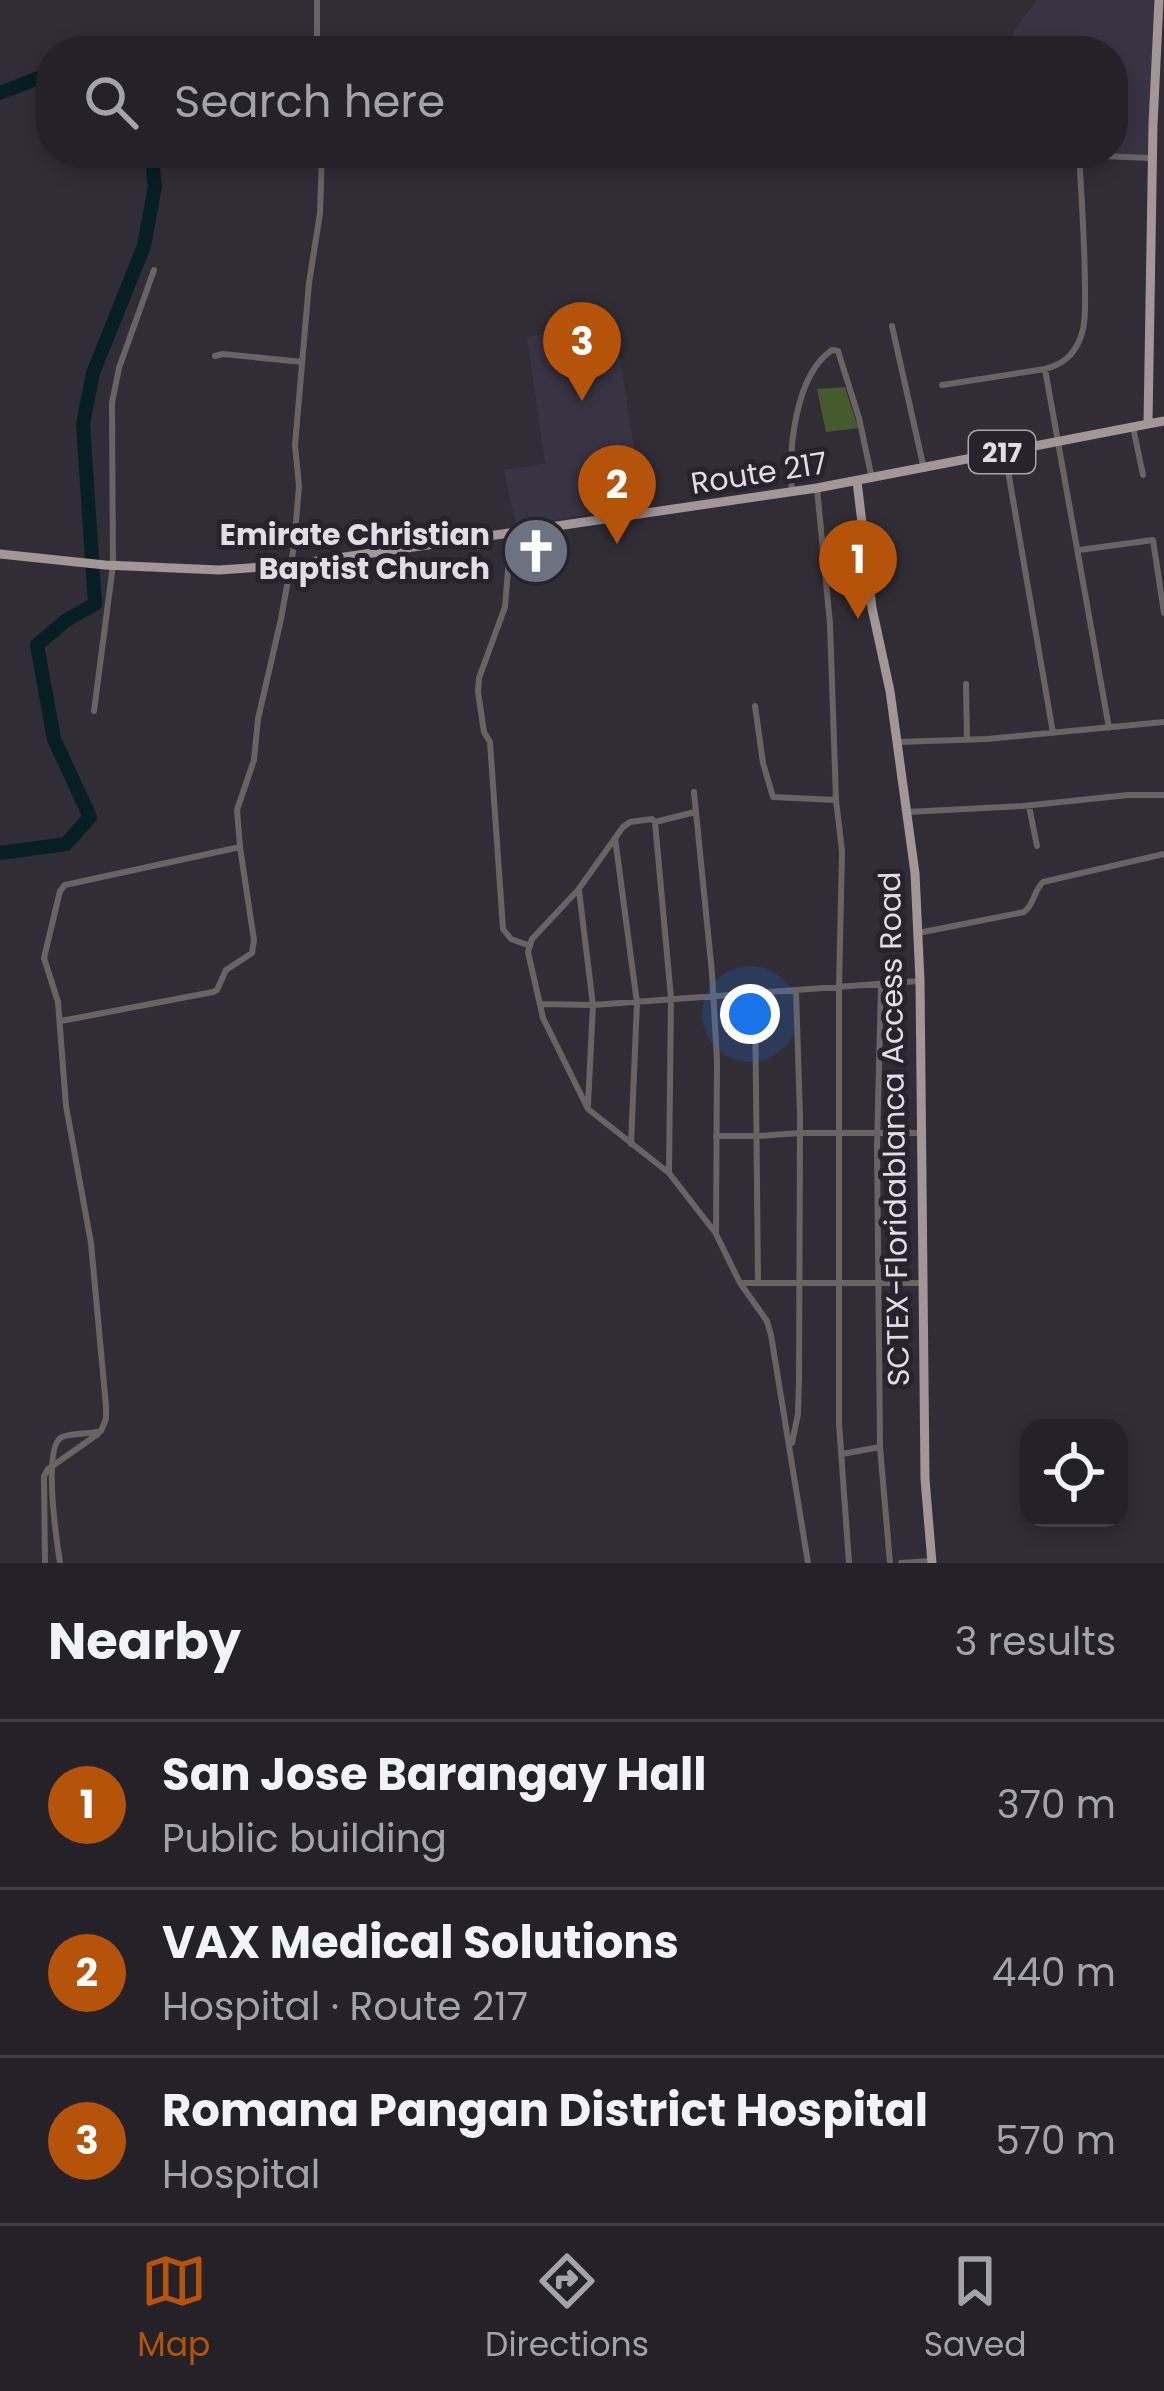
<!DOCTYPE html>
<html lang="en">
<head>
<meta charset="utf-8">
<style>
	:root { --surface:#242228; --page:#302f34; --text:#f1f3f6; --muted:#a3a4a8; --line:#413f45; --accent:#b45309 }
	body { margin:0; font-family:Poppins,sans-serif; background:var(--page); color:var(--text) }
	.controls { position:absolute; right:36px; bottom:36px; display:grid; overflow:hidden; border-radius:24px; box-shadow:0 6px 18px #0003 }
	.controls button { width:108px; height:108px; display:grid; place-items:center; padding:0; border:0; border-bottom:3px solid var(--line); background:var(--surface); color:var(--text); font:60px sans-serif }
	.you { position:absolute; left:750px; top:1014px; width:42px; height:42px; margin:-30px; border:9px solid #fff; border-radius:50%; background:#1a73e8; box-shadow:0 0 0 18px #1a73e833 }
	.badge { display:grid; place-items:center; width:78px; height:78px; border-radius:50%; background:var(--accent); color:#fff; font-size:39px; font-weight:700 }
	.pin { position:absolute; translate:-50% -99px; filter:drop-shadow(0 3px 6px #0008) }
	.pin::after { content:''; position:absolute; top:63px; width:42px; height:36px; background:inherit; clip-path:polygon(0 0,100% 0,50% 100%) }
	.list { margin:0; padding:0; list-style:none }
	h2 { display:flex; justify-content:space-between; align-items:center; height:156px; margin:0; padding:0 48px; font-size:51px }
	h2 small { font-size:39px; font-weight:400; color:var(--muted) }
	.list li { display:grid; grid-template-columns:78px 1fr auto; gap:36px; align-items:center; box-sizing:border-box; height:168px; padding:0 48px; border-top:3px solid var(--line) }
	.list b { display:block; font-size:45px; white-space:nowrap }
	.list p { margin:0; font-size:39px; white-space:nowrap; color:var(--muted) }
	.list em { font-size:39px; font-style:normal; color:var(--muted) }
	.icon { flex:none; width:66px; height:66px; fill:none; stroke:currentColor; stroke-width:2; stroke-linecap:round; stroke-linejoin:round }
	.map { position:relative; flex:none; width:1164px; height:1563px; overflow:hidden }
	.search { position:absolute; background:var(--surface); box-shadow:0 6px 18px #0003; left:36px; right:36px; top:36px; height:132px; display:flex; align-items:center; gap:30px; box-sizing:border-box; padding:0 42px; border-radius:48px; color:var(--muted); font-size:45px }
	.sheet { height:660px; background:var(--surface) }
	nav { display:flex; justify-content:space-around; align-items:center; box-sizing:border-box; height:168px; border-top:3px solid var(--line); background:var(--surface); font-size:33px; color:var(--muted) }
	nav a { display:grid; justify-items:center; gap:6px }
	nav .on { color:var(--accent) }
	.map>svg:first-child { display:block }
	.built { fill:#393443 }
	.green { fill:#455a2d }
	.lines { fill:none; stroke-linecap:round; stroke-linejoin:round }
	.river { stroke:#061e24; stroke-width:14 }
	.street { stroke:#696363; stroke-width:6 }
	.primary { stroke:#a29696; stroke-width:9 }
	.labels { text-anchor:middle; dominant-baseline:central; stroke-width:10; stroke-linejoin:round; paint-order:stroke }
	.shield { fill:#26232c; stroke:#a8a6ad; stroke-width:3 }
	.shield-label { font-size:27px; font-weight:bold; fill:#e0dee4 }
	.street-label { font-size:30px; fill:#e0dee4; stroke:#26232c }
	.poi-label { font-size:30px; font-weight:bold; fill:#e0dee4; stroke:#26232c; text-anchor:end }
</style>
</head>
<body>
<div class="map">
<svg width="1164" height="1563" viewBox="0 0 1164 1563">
	<rect width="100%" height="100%" fill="#302d36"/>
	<path class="built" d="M1037,0H1155L1148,158L1060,153H1113V51H1010L1014,31Z
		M615,325L635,455L593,461L598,513L516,526L504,470L545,464L527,337Z"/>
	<path class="green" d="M845,387L858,428L826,432L817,389Z"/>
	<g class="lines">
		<path class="river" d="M0,93L51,73
			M0,853L66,844L90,817L54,739L37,645L65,621L95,604L83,424L93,373L144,246L155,186L151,153"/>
		<path class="street" d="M317,0V51
			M892,326L924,469
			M215,356L223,354L302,362
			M1045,369L1109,728
			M942,385L1045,369C1063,364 1073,356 1080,339C1086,324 1085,307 1085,291C1085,246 1082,201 1079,155L1151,158
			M1133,427L1143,475
			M1005,453L1053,733
			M817,488L830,624L836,800L842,851L839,987V1423L849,1563
			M792,492C788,451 795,375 832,350L838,351L859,418L872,479
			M511,534L505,607L479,678L478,692L484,732L490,742L503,929L511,939L528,945
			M1079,550L1153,540L1164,613
			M966,684L967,740
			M755,706L763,763L773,797L836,800
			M94,711L113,565L112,403L119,368L154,270
			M898,742L987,739L1164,722
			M694,792L712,973L717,1060L716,1234L740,1283L767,1321L771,1335L808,1563
			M1029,806L1037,846
			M695,812L655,822L652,819L630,822L623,827L578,890L532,939L528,952L543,1018L588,1109L669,1173L714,1231
			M908,812L1023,806L1128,795H1164
			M655,822L671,998L669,1172
			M615,838L637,1003L631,1144
			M579,891L593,1005L588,1105
			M918,933L1024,912C1035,903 1033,892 1043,882L1164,854
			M881,985L877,1146L880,1447L890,1563
			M755,994L758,1281
			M540,1004L593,1005L919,981
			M61,1021L213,992L217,990L226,970L252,953L254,940L240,847L237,810L254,760L258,719L281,619L294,546L299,486L295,445L309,283L320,213L322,153
			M716,1136H758L799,1133H920
			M740,1283H921
			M792,1443L798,1414L799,1380L800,1116L796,991
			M842,1454L880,1447
			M45,1563L44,1476L48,1469L98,1434
			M60,1563C57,1543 42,1446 62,1437C70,1433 91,1434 101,1431L106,1419V1406L91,1243L66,1106L58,1002L44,958L60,891L65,885L240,847
			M901,1563L931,1561"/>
		<path class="primary" d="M1148,423L1153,125L1159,0
			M857,481L872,608L890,691L915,873L920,981L925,1479L932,1563
			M0,554L105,565L219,570L290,565L817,488L1164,421"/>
	</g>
	<defs>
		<symbol id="church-disc" viewBox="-11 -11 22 22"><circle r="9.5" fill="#6b7280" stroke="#26232c"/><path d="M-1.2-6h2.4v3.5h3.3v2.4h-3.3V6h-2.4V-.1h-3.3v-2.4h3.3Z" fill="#fff"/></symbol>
	</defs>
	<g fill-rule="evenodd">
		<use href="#church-disc" x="498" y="513" width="76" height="76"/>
	</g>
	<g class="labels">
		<rect class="shield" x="969" y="431" width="66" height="42" rx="9"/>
		<g class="shield-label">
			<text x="1002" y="452">217</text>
		</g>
		<g class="street-label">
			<text transform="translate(759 473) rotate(-9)">Route 217</text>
			<text transform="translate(894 1129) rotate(-91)">SCTEX-Floridablanca Access Road</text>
		</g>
		<g class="poi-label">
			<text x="490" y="534">Emirate Christian<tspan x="490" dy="34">Baptist Church</tspan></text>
		</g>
	</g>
</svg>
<div class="controls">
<button><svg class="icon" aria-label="locate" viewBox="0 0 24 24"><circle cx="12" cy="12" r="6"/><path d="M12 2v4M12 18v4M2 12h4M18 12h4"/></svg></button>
</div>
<div class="you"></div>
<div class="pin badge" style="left:858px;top:619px">1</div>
<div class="pin badge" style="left:617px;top:544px">2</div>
<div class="pin badge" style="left:582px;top:401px">3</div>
<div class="search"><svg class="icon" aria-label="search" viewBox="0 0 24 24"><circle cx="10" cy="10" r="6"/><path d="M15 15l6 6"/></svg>Search here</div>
</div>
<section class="sheet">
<h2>Nearby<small>3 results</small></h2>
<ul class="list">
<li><span class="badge">1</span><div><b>San Jose Barangay Hall</b><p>Public building</p></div><em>370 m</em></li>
<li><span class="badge">2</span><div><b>VAX Medical Solutions</b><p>Hospital · Route 217</p></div><em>440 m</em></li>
<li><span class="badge">3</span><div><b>Romana Pangan District Hospital</b><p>Hospital</p></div><em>570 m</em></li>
</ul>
</section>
<nav>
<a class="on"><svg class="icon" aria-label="map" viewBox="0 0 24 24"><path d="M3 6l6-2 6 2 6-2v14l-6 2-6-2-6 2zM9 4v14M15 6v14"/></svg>Map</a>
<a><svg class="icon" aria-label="directions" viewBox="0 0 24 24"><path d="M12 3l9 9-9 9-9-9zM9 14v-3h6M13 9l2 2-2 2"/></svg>Directions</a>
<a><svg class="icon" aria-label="saved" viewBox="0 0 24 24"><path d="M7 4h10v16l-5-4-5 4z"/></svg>Saved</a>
</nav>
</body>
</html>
